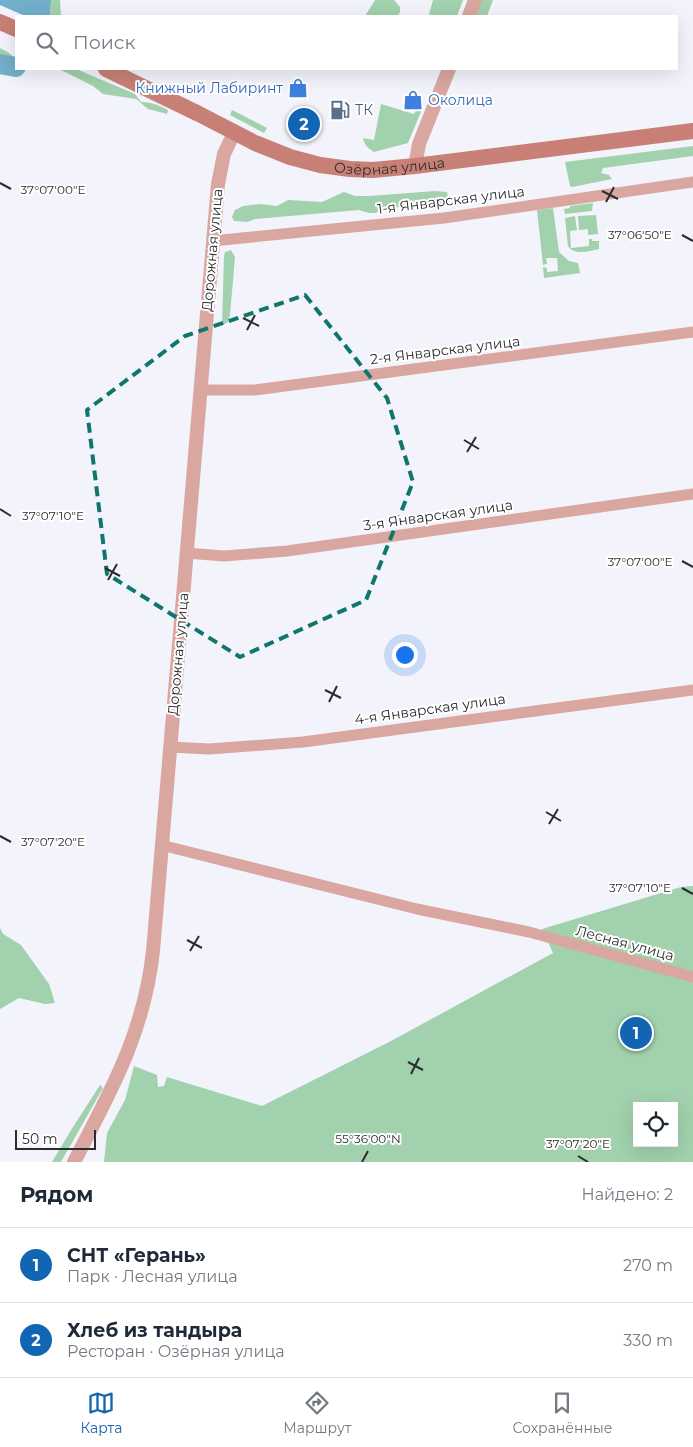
<!DOCTYPE html>
<html lang="ru">
<head>
<meta charset="utf-8">
<style>
	:root { --surface:#fff; --page:#f6f6f7; --text:#1f2937; --muted:#747a83; --line:#e0e1e3; --accent:#1265b3 }
	body { margin:0; font-family:Montserrat,sans-serif; background:var(--page); color:var(--text) }
	.controls { position:absolute; right:15px; bottom:15px; display:grid; overflow:hidden; border-radius:0px; box-shadow:0 5px 20px #0002 }
	.controls button { width:45px; height:45px; display:grid; place-items:center; padding:0; border:0; border-bottom:1px solid var(--line); background:var(--surface); color:var(--text); font:25px sans-serif }
	.scale { position:absolute; left:15px; bottom:12px; width:81px; box-sizing:border-box; padding-left:5px; border:2px solid #2c2c2f; border-top:0; font-size:14px; line-height:18px; white-space:nowrap; color:#2c2c2f; -webkit-text-stroke:4px #fff; paint-order:stroke }
	.you { position:absolute; left:404px; top:654px; width:18px; height:18px; margin:-12px; border:4px solid #fff; border-radius:50%; background:#1a73e8; box-shadow:0 0 0 8px #1a73e833 }
	.badge { display:grid; place-items:center; width:32px; height:32px; border-radius:50%; background:var(--accent); color:#fff; font-size:16px; font-weight:700 }
	.pin { position:absolute; translate:-50% -50%; border:2px solid #fff; box-shadow:0 1px 5px #0006 }
	.list { margin:0; padding:0; list-style:none }
	h2 { display:flex; justify-content:space-between; align-items:center; height:65px; margin:0; padding:0 20px; font-size:21px }
	h2 small { font-size:16px; font-weight:400; color:var(--muted) }
	.list li { display:grid; grid-template-columns:32px 1fr auto; gap:15px; align-items:center; box-sizing:border-box; height:75px; padding:0 20px; border-top:1px solid var(--line) }
	.list b { display:block; font-size:19px; white-space:nowrap }
	.list p { margin:0; font-size:16px; white-space:nowrap; color:var(--muted) }
	.list em { font-size:16px; font-style:normal; color:var(--muted) }
	.icon { flex:none; width:28px; height:28px; fill:none; stroke:currentColor; stroke-width:2; stroke-linecap:round; stroke-linejoin:round }
	.map { position:relative; flex:none; width:693px; height:1162px; overflow:hidden }
	.search { position:absolute; background:var(--surface); box-shadow:0 5px 20px #0002; left:15px; right:15px; top:15px; height:55px; display:flex; align-items:center; gap:12px; box-sizing:border-box; padding:0 18px; border-radius:0px; color:var(--muted); font-size:19px }
	.sheet { height:215px; background:var(--surface) }
	nav { display:flex; justify-content:space-around; align-items:center; box-sizing:border-box; height:70px; border-top:1px solid var(--line); background:var(--surface); font-size:14px; color:var(--muted) }
	nav a { display:grid; justify-items:center; gap:2px }
	nav .on { color:var(--accent) }
	.map>svg:first-child { display:block }
	.green { fill:#a1d1ad; fill-rule:evenodd }
	.water { fill:#72afcb }
	.lines { fill:none; stroke-linecap:round; stroke-linejoin:round }
	.river { stroke:#72afcb; stroke-width:20 }
	.minor { stroke:#d9a7a0; stroke-width:11 }
	.tertiary { stroke:#d9a7a0; stroke-width:14 }
	.secondary { stroke:#c88076; stroke-width:16 }
	.marked { fill:none; stroke:#0f766e; stroke-width:4; stroke-dasharray:10 6; stroke-linejoin:round }
	.ticks { fill:none; stroke:#2c2c2f; stroke-width:2 }
	.labels { text-anchor:middle; dominant-baseline:central; stroke-width:4; stroke-linejoin:round; paint-order:stroke }
	.shop-label { font-size:14px; fill:#366cbe; stroke:#fff; text-anchor:end }
	.service-label { font-size:14px; fill:#4e5e75; stroke:#fff; text-anchor:start }
	.street-label { font-size:14px; fill:#2c2c2f; stroke:#fff }
	.ticks-label { font-size:12px; text-anchor:middle; fill:#2c2c2f; stroke:#fff; stroke-width:4; stroke-linejoin:round; paint-order:stroke }
</style>
</head>
<body>
<div class="map">
<svg width="693" height="1162" viewBox="0 0 693 1162">
	<rect width="100%" height="100%" fill="#f3f3fc"/>
	<path class="green" d="M51,0H60L61,16H50Z
		M375,0H394L400,7V12L398,16H365Z
		M433,0H463L457,16H430L429,14Z
		M482,0H493L487,16H476Z
		M0,48C11,54 16,55 16,69H20L22,72L0,71Z
		M59,69H76L135,94L141,102C151,102 159,105 168,110L167,114L148,109L136,99L103,94L93,86Z
		M381,104L414,114L418,106L423,107L408,143L374,152C368,148 364,145 363,138L374,140Z
		M232,110L267,128L264,133L230,115Z
		M693,146V156L603,168L601,173L609,175L612,179L572,187L570,186L565,162Z
		M435,191L447,192L448,197L446,203L388,208L375,213H369L359,210L255,219L247,222L234,221L232,217L235,210L243,206L261,204L277,206L288,200L322,202L344,192L355,196H369Z
		M593,203L592,211L565,214L564,209L570,208V206Z
		M553,208L559,252L569,261L578,263L580,273L544,278L543,267L547,268V272L558,271L557,258H546L547,264L543,265L537,210Z
		M596,215L598,234L588,235V229L579,230L578,216Z
		M575,216L577,230L570,231L571,248L589,246V239H592V241H599V249C589,251 575,256 568,246L565,218Z
		M231,250L235,257L230,315L228,322L223,325L222,324L224,256L225,252Z
		M693,886V1162H104L107,1133L125,1100L134,1066L157,1075L158,1087L164,1086L167,1077L262,1106L391,1041L553,953L542,929L681,887ZM637,1106H674V1143H637Z
		M0,928L3,934L21,945L49,984L55,1003L45,1004L19,998L0,1009Z
		M100,1085L103,1088L61,1162H52L73,1127Z"/>
	<path class="water" d="M0,0H51L50,16H25L0,5Z"/>
	<g class="lines">
		<path class="river" d="M0,64L16,67"/>
		<path class="minor" d="M212,241L444,218L693,182
			M200,390H255L693,332
			M186,553L224,556L287,551L693,494
			M170,747L209,749L303,742L693,690
			M161,845L417,909L529,932L693,977"/>
		<path class="tertiary" d="M469,16L475,0
			M415,166L419,144L449,69
			M74,1162C111,1091 144,1033 153,951L218,184L224,154L234,133"/>
		<g class="secondary">
			<path d="M0,22L16,29"/>
			<path id="s1" d="M106,69L199,114L255,143L290,157L320,165L350,169L373,170L415,166L693,131"/>
		</g>
	</g>
	<path class="marked" d="M305,295L387,398L413,482L366,600L240,657L107,574L87,410L185,336Z"/>
	<path class="ticks" d="M0,183L11,189M602,191L618,199M606,202L614,187M682,235L693,241M243,318L259,326M247,330L255,315M464,440L479,449M467,452L476,437M0,509L11,516M682,561L693,567M105,568L120,576M108,580L117,564M325,690L341,698M329,702L337,686M546,812L561,821M549,824L558,809M0,836L11,842M682,888L693,894M187,940L202,948M190,951L199,936M408,1062L423,1070M411,1074L419,1058M578,1156L588,1162M362,1162L368,1151"/>
	<defs>
		<symbol id="shop-bare" viewBox="-9 -9 18 18"><path d="M-5-2.5h2.3a2.7 3.5 0 0 1 5.4 0H5L5.5 6h-11ZM-1.5-2.5h3a1.5 2.3 0 0 0-3 0Z" fill="#3f7fe0" stroke="#fff" stroke-width="2.5" paint-order="stroke"/></symbol>
		<symbol id="fuel-bare" viewBox="-9 -9 18 18"><path d="M-5.5-6h7V0h2V4h1.3V-2.5L3-4.5l.8-.8L6-3V5H2.5V1h-1V6h-7ZM-4.2-4.7v3.2H.2V-4.7Z" fill="#5c6f8a" stroke="#fff" stroke-width="2.5" paint-order="stroke"/></symbol>
	</defs>
	<g fill-rule="evenodd">
		<use href="#shop-bare" x="284" y="74" width="28" height="28"/>
		<use href="#shop-bare" x="399" y="86" width="28" height="28"/>
		<use href="#fuel-bare" x="326" y="96" width="28" height="28"/>
	</g>
	<g class="labels">
		<g class="shop-label">
			<text x="283" y="88">Книжный Лабиринт</text>
			<text x="428" y="100" text-anchor="start">Околица</text>
		</g>
		<g class="service-label">
			<text x="355" y="110">ТК</text>
		</g>
		<g class="street-label">
			<text stroke="none"><textPath href="#s1" startOffset="305">Озёрная улица</textPath></text>
			<text transform="translate(451 200) rotate(-7)">1-я Январская улица</text>
			<text transform="translate(212 250) rotate(-85)">Дорожная улица</text>
			<text transform="translate(445 350) rotate(-7)">2-я Январская улица</text>
			<text transform="translate(438 515) rotate(-8)">3-я Январская улица</text>
			<text transform="translate(178 654) rotate(-85)">Дорожная улица</text>
			<text transform="translate(430 709) rotate(-8)">4-я Январская улица</text>
			<text transform="translate(625 943) rotate(15)">Лесная улица</text>
		</g>
	</g>
	<g class="ticks-label">
		<text x="53" y="194">37°07'00"E</text>
		<text x="640" y="239">37°06'50"E</text>
		<text x="53" y="520">37°07'10"E</text>
		<text x="640" y="566">37°07'00"E</text>
		<text x="53" y="846">37°07'20"E</text>
		<text x="640" y="892">37°07'10"E</text>
		<text x="368" y="1143">55°36'00"N</text>
		<text x="578" y="1148">37°07'20"E</text>
	</g>
</svg>
<div class="controls">
<button><svg class="icon" aria-label="locate" viewBox="0 0 24 24"><circle cx="12" cy="12" r="6"/><path d="M12 2v4M12 18v4M2 12h4M18 12h4"/></svg></button>
</div>
<div class="scale">50 m</div>
<div class="you"></div>
<div class="pin badge" style="left:636px;top:1033px">1</div>
<div class="pin badge" style="left:304px;top:124px">2</div>
<div class="search"><svg class="icon" aria-label="search" viewBox="0 0 24 24"><circle cx="10" cy="10" r="6"/><path d="M15 15l6 6"/></svg>Поиск</div>
</div>
<section class="sheet">
<h2>Рядом<small>Найдено: 2</small></h2>
<ul class="list">
<li><span class="badge">1</span><div><b>СНТ «Герань»</b><p>Парк · Лесная улица</p></div><em>270 m</em></li>
<li><span class="badge">2</span><div><b>Хлеб из тандыра</b><p>Ресторан · Озёрная улица</p></div><em>330 m</em></li>
</ul>
</section>
<nav>
<a class="on"><svg class="icon" aria-label="map" viewBox="0 0 24 24"><path d="M3 6l6-2 6 2 6-2v14l-6 2-6-2-6 2zM9 4v14M15 6v14"/></svg>Карта</a>
<a><svg class="icon" aria-label="directions" viewBox="0 0 24 24"><path d="M12 3l9 9-9 9-9-9zM9 14v-3h6M13 9l2 2-2 2"/></svg>Маршрут</a>
<a><svg class="icon" aria-label="saved" viewBox="0 0 24 24"><path d="M7 4h10v16l-5-4-5 4z"/></svg>Сохранённые</a>
</nav>
</body>
</html>
